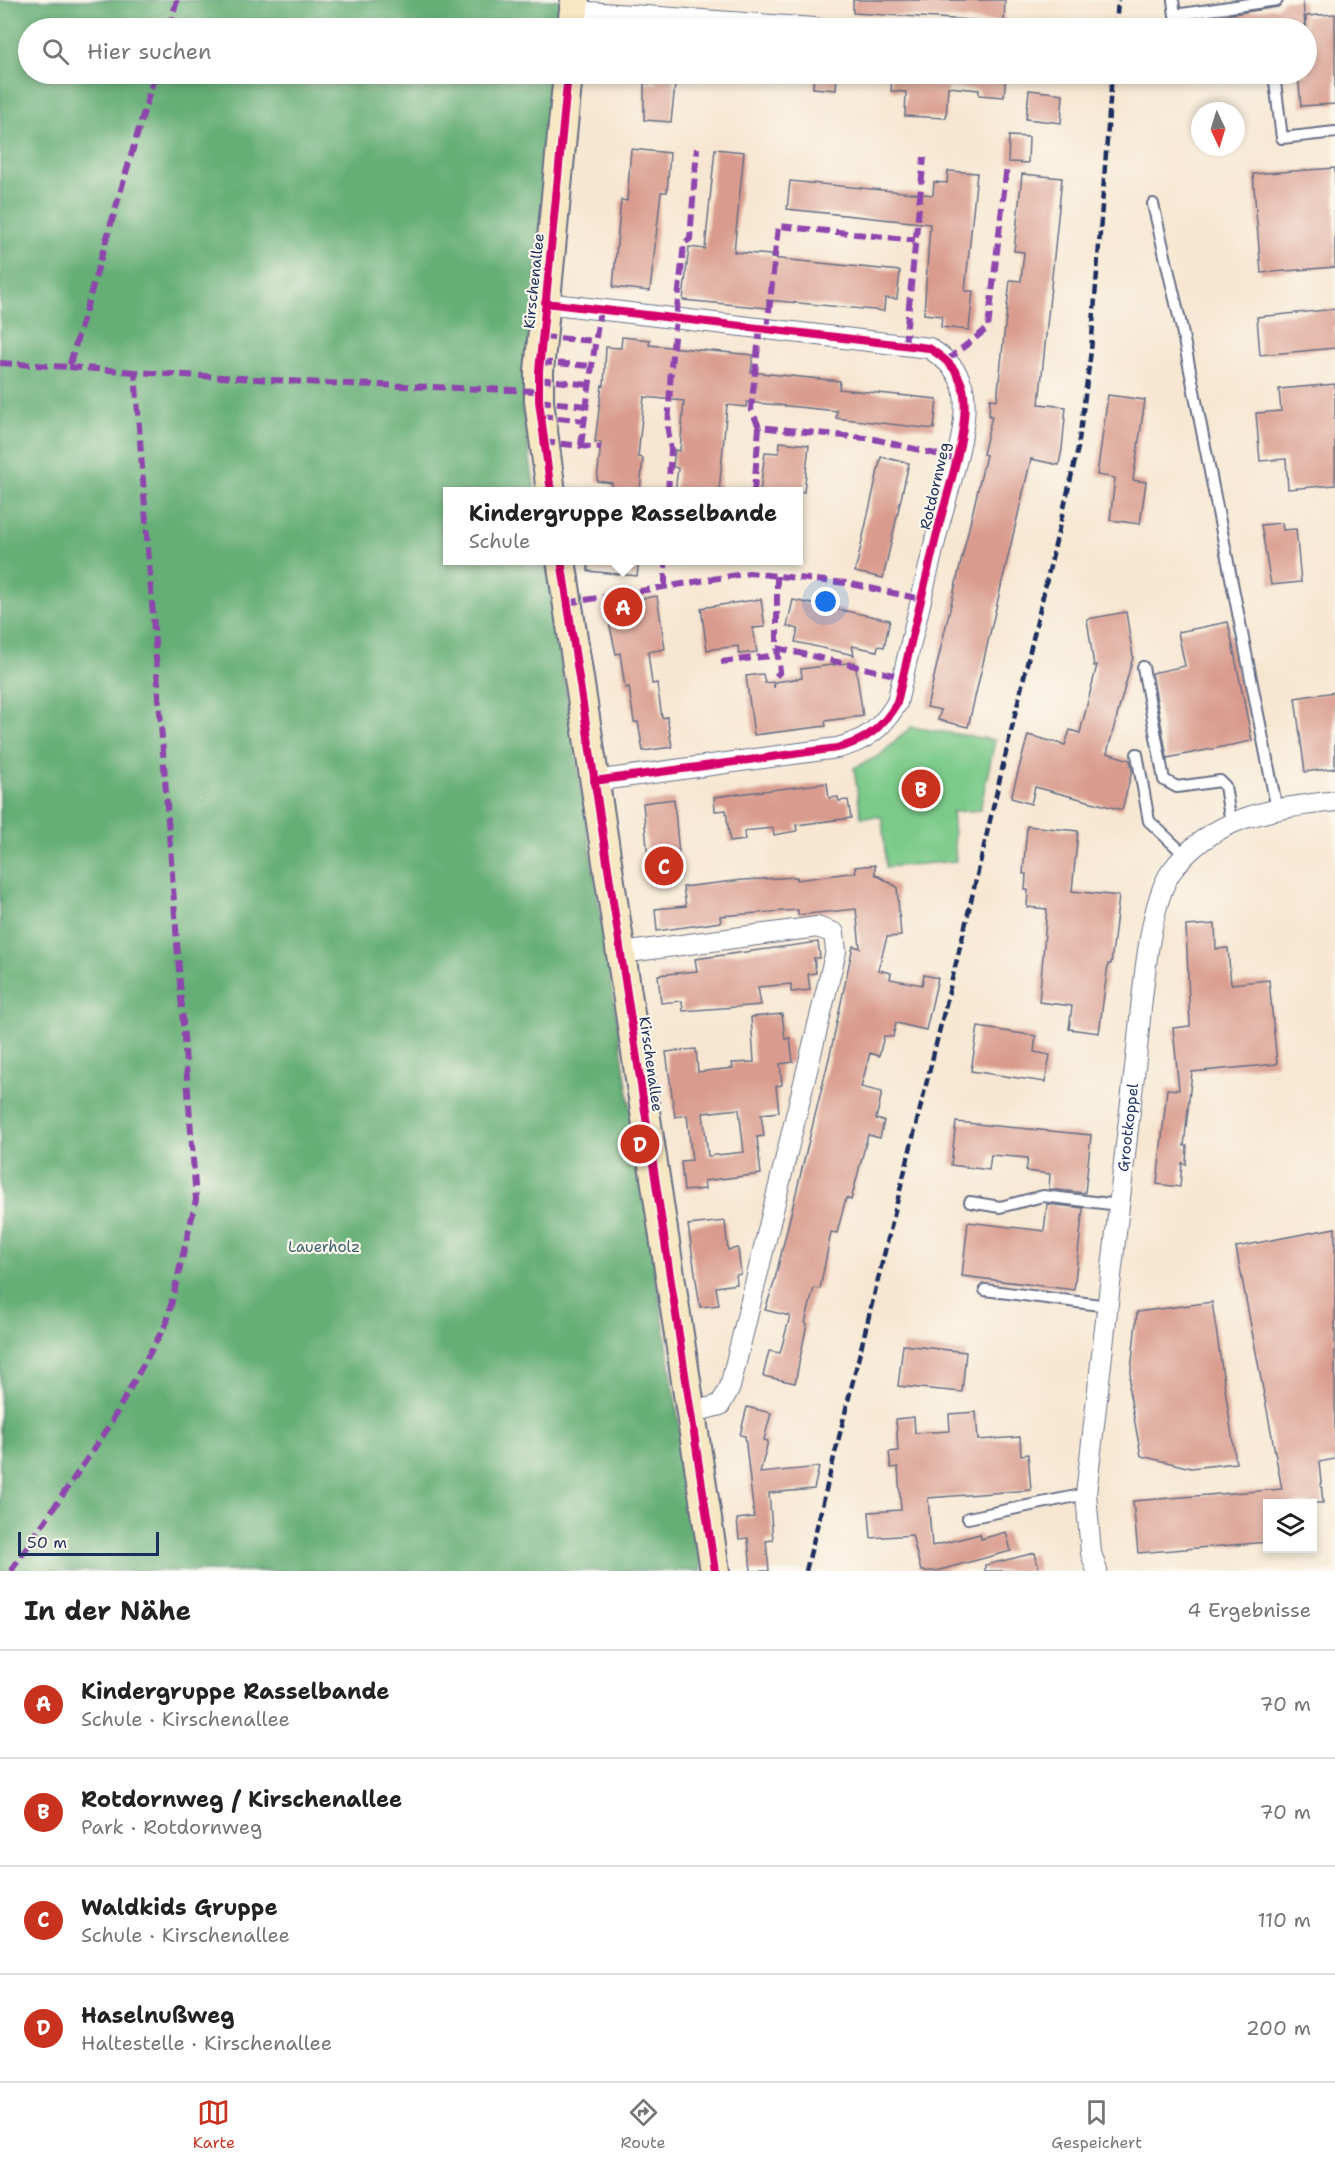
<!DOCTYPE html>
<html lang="de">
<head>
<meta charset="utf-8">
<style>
	:root { --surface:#fff; --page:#f2f2f2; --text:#222; --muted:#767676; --line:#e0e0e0; --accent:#c8321e }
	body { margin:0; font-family:"Shantell Sans",sans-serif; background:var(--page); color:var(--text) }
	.controls { position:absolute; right:18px; bottom:18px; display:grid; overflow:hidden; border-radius:0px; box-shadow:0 3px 9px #0003 }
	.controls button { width:54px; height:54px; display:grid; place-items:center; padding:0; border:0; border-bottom:2px solid var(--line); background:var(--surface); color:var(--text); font:30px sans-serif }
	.compass { position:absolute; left:1191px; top:102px; width:54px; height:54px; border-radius:50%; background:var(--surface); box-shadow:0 3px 9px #0003; rotate:176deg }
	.scale { position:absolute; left:18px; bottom:15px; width:141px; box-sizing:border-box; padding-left:6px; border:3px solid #1b2f5e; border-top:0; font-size:16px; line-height:21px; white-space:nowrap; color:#1b2f5e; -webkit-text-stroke:4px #fbf7ec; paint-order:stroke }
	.you { position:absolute; left:826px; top:602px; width:21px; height:21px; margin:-15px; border:4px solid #fff; border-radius:50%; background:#1a73e8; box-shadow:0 0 0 9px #1a73e833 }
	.badge { display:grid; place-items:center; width:39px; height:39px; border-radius:50%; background:var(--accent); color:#fff; font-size:20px; font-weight:700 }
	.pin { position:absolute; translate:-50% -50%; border:3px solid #fff; box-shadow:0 2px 6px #0006 }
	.popup { position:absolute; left:443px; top:487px; width:360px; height:78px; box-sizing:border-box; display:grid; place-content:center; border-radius:0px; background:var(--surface); filter:drop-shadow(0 2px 4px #0005); font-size:20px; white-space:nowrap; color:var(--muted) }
	.popup b { font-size:22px; color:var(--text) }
	.popup::after { content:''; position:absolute; left:50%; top:100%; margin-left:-12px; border:12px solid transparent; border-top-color:var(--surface) }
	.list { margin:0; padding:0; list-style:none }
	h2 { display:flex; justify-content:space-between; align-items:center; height:78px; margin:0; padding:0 24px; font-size:26px }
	h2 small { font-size:20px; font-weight:400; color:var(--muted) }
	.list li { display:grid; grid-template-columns:39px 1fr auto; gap:18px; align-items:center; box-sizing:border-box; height:108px; padding:0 24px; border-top:2px solid var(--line) }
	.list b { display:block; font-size:22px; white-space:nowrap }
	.list p { margin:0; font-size:20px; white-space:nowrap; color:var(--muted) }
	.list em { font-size:20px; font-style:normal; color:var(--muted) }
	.icon { flex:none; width:33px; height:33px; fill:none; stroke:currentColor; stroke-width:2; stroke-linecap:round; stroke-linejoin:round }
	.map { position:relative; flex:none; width:1335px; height:1571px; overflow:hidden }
	.search { position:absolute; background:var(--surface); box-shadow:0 3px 9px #0003; left:18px; right:18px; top:18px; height:66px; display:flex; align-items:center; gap:15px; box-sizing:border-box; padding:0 21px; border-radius:33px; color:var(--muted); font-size:22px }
	.sheet { height:510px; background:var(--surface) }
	nav { display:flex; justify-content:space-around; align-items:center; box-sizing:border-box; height:84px; border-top:2px solid var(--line); background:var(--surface); font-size:16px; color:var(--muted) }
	nav a { display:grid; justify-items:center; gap:3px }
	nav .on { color:var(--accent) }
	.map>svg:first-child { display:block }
	.green { fill:#7cca8a; stroke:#4c7c74; stroke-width:1.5 }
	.forest { fill:#65ae76; stroke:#406e6a; stroke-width:1.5 }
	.building { fill:#d99b8d; fill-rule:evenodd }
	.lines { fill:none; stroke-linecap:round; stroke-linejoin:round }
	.lane-casing { stroke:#686f87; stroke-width:14 }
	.street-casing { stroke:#686f87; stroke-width:22 }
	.secondary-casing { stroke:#686f87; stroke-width:32 }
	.lane { stroke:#fff; stroke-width:10 }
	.street { stroke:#fff; stroke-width:20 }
	.secondary { stroke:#f7e8c3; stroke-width:28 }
	.rail { stroke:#1b2f5e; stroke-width:4.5; stroke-dasharray:9 4.5; stroke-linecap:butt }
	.quiet { stroke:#8e44ad; stroke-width:6; stroke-dasharray:12 6; stroke-linecap:butt }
	.cycleway-casing { stroke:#fbf7ec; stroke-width:11 }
	.cycleway { stroke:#d6006c; stroke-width:8 }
	.labels { text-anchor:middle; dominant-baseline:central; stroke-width:4.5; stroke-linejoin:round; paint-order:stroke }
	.street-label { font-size:15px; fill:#1b2f5e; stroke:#fbf7ec }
	.park-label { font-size:15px; fill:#385e6b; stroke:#fbf7ec }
</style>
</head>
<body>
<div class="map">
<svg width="1335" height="1571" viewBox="0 0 1335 1571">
	<rect width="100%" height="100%" fill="#fbf7ec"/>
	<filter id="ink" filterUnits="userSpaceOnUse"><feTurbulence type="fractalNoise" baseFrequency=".0167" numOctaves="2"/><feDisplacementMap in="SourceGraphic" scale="12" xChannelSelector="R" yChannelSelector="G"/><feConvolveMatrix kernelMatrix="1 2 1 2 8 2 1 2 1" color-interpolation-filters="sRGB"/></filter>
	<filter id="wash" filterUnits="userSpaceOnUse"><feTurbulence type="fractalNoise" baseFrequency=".008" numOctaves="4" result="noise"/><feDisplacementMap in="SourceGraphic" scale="24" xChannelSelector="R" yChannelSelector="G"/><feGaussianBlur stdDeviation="1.35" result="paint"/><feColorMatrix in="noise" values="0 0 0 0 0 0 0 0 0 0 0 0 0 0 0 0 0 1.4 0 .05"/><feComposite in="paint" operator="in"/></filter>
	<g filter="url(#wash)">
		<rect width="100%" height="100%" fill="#f7e7d2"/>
		<path class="green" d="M911,727L995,740L980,810L952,812L956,861L886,867L882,817H861L854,768L879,756Z"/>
		<path class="forest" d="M0,0H564L561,28H28V74H556L523,410L535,491L448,492V560L546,561L702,1571H0Z"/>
		<g id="blocks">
			<path class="building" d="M853,0H1005L1004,22L853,13Z
				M1284,0H1303L1305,28H1227L1226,15L1278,7Z
				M1335,14V104L1301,106L1298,74H1306V16Z
				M658,74H673V85H675L671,122L644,120V83L657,84Z
				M814,74H837L836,90L813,88Z
				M892,74H1006L1004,97L979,95V90L948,87L946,118L905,116L906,92L891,91Z
				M1029,90L1063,94L1061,123L1026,119Z
				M1009,136L1029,137L1028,163L1008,162Z
				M631,149L670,153L667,192H661L650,291L613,287L621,200L627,201Z
				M715,149L744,152L734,252L771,255V258L900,271L897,299L885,298L884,311L767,300V308L683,300L689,247L705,249Z
				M1335,168V267L1261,273L1253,174Z
				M948,171L977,173L965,291H973L969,330L941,327L942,316L924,314L930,224L787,209L790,181L933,195L934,182L947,183Z
				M1022,174L1062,178L1039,404L1066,407L1062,449L1059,465L1031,459L968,727L938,720L941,710L927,707L986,455L983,454L992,416H989L990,399L997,400L1010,280L1021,281L1024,252L1014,251Z
				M1335,309V348L1260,355L1257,317Z
				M622,337L650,340L649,345L753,355L751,372L840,381L839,389L937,399L934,429L836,418L837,411L747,402L746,407L727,405L719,492H675L678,468L673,467L675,450L680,451L684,401L644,397L638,457L643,458L640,492H612V483L597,481L601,442H595L602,385L604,386L606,347L621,348Z
				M1335,384V485L1288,489L1286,459L1260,461L1256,413L1281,411L1279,389Z
				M1108,395L1145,400L1133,480L1146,482L1140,524L1110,520L1115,478L1097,475Z
				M780,442L809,445L804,492H760L765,452L779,453Z
				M881,457L909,463L883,578L855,572Z
				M1282,523L1283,530L1296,529L1301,582L1271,585L1261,525Z
				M588,561H639L637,576L588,571Z
				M657,596L665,649L648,652L652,684L657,683L662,718L667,717L672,747L643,751L638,722H634L629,687L625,688L620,653L616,654L605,604Z
				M761,599L765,627L753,628L757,652L739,654L738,646L707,650L701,608Z
				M793,600L890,620L884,647L878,646L877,651L852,646L854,655L795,642L798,629L787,626Z
				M1126,612L1133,657L1107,753L1130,760L1132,771L1122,810L1035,787L1031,804L1011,798L1028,735L1065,745L1070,730L1080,733L1097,665L1094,666L1087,619Z
				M1228,622L1252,741L1167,758L1152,673L1185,666L1178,632Z
				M855,662L863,716L825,721L826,726L754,735L746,676L763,674L765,683L773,682L774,688L775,682L802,678L801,669Z
				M1335,692V768L1305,772L1295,698Z
				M827,783L829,798L838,797L839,801L848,800L851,818L796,825L797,831L774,835L773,828L744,831L745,840L730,842L726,810L715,811L714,797Z
				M674,799L681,877L650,881L643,803Z
				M1027,826L1078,831L1072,891L1119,896L1111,964H1108L1099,1033L1069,1029L1072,1006L1039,1002L1047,909L1027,907L1028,890H1025L1026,874H1023Z
				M875,865V874L897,887L901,936L887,937L878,970L891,973L890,979L922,985L924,975L938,978L926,1030L896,1023L893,1037L884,1036L879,1056L870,1053L861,1087L882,1092L876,1119L884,1121L880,1138L868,1135L851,1200L846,1198L837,1233L831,1232L820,1289L814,1288L805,1323L807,1324L795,1383L763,1376L769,1351L780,1353L790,1316L765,1310L774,1283L831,1050L853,946L860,948L856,909L798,915V910L720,916L721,922L657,931L655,909L686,906L683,887L743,880L797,877V880L856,872L855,867Z
				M1215,924L1216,949L1228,948L1231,984L1269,980L1277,1064L1192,1072L1184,1146H1187L1186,1164L1182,1163L1180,1187L1157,1184L1167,1089L1179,1090L1173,1028L1190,1026L1186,926Z
				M818,942L820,958H814L816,973L808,974L810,990L791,992V984L758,987L761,1005L683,1011L682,1001L661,1003L658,975L697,971L695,959Z
				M782,1014L785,1039L790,1038L793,1062L780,1064L782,1085L776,1086L779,1112L761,1114L764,1136L757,1137L761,1174L704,1181L705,1189L684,1191L681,1161L692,1160L687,1115L675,1117L666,1052L696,1049L698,1072L733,1068L732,1063L754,1062L751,1017ZM739,1109L744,1152L708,1156L703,1113Z
				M978,1027L1036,1036L1034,1052L1050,1055L1045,1082L971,1071Z
				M956,1122L1091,1135L1085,1193L1049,1189L1050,1174L1026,1171L1028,1158L991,1155L989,1170L951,1165Z
				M1047,1204L1083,1208L1074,1290L962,1276L968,1222L1044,1231Z
				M725,1221L728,1250L738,1248L741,1274L736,1275L737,1284L716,1287L719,1305L700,1307L688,1225Z
				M1335,1228V1459L1319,1462L1323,1503H1268V1542L1138,1553L1133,1501L1282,1489L1236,1247Z
				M1212,1302L1236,1463L1191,1468L1141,1456L1129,1390L1137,1312Z
				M903,1345L966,1352L962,1392L898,1386Z
				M747,1407L771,1413L764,1440L768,1441L760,1473L819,1467L814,1489L769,1493L773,1540L766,1541L769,1571H751L748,1538L739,1539L737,1519L754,1517L745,1436L740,1435Z
				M976,1412L978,1440L1020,1437L1021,1455L1028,1454L1031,1490L928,1498L932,1546L980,1534L981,1539L1006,1532L1011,1551L936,1571H921L912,1535L871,1538L869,1512L901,1510L898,1467L891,1468L889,1452L898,1451L896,1419L914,1417L915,1433L950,1431L949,1414Z
				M1035,1553L1039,1571H985V1565Z"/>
		</g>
	</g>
	<g filter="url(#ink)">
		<use href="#blocks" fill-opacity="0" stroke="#686f87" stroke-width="1.5"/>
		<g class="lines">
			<defs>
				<path id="lane" d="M1173,0L1175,15L1277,0
					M1274,74L1282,138L1335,132
					M1153,204L1181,325L1277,810
					M1143,667L1164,780L1177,787L1220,781L1225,786L1231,823
					M1137,754L1149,821L1185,855
					M970,1202L1000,1207L1043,1196L1119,1205
					M985,1290L1108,1306
					M968,1518L1086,1494"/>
				<g id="street">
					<path d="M574,11L815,28"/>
					<path d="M545,303L929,348C944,358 956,367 962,385C973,420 947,492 938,529C924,587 910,645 897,703C882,728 866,741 837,748L594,781"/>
					<path d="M621,953L817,927L834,933L836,951L730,1387L720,1405L693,1412"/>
					<path id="s1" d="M1097,1571L1091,1553L1086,1494C1102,1351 1119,1209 1135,1067C1141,1020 1146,908 1171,872C1212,816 1270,809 1335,801"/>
				</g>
				<path id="secondary" d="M572,28L575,0
					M551,492L539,401V371L568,74
					M561,560L715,1571"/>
			</defs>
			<use href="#lane" class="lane-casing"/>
			<use href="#street" class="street-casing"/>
			<use href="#secondary" class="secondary-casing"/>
			<use href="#lane" class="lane"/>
			<use href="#street" class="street"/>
			<use href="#secondary" class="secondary"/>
			<path class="rail" d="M1116,28L1118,0
				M806,1571L962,939L1078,448L1091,351L1112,74"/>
			<path class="quiet" d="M169,28L177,0
				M760,328L751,409L759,427L874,439L956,459
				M767,330L778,226L915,240
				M542,337L595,341
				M905,345L924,157
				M947,360L988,328L1007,165
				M540,362L592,366
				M0,363L69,367L155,74
				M69,367L135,372
				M539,379L590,385
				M539,401L587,406
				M540,416L585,421
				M543,442L601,448
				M581,445L600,309
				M668,492L671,450L668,430L671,366L684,243L690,239L697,148
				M754,492L759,427
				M777,576V648L903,677
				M665,586V560
				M567,603L749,573L846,583L921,599
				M721,662L778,655L777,648
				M776,676L780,672L778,655
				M11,1571L108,1428L167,1322L196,1200L135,372L324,383L538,391"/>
			<defs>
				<path id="cycleway" d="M545,303L929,348C944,358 956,367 962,385C973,420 947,492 938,529C924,587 910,645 897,703C882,728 866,741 837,748L594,781
					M551,492L539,401V371L568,74
					M561,560L715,1571"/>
			</defs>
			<use href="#cycleway" class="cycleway-casing"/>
			<use href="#cycleway" class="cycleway"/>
		</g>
	</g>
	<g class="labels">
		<g class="street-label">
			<text transform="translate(534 281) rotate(-84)">Kirschenallee</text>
			<text transform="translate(935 486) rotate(-77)">Rotdornweg</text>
			<text transform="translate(651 1064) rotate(82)">Kirschenallee</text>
			<text stroke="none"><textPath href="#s1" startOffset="447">Grootkoppel</textPath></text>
		</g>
		<g class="park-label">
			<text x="324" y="1247">Lauerholz</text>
		</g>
	</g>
</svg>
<div class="controls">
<button><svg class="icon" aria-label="layers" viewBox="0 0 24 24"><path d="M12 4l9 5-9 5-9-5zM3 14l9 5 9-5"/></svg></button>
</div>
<svg class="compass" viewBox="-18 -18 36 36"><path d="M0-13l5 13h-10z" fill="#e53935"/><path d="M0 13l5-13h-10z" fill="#767676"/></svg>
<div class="scale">50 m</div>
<div class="you"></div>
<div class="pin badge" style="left:623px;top:607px">A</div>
<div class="popup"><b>Kindergruppe Rasselbande</b>Schule</div>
<div class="pin badge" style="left:921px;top:789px">B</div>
<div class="pin badge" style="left:664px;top:866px">C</div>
<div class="pin badge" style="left:640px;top:1144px">D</div>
<div class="search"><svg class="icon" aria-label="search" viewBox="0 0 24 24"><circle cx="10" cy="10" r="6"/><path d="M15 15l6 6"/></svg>Hier suchen</div>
</div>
<section class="sheet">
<h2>In der Nähe<small>4 Ergebnisse</small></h2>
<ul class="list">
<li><span class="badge">A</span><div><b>Kindergruppe Rasselbande</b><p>Schule · Kirschenallee</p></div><em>70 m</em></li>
<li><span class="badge">B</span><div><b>Rotdornweg / Kirschenallee</b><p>Park · Rotdornweg</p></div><em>70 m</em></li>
<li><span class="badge">C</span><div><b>Waldkids Gruppe</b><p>Schule · Kirschenallee</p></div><em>110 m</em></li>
<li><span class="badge">D</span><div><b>Haselnußweg</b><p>Haltestelle · Kirschenallee</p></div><em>200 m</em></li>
</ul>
</section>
<nav>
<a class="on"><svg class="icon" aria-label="map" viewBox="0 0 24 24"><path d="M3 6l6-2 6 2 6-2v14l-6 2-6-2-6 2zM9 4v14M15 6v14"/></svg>Karte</a>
<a><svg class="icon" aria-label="directions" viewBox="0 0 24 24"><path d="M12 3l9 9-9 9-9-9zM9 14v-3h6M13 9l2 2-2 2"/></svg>Route</a>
<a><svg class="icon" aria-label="saved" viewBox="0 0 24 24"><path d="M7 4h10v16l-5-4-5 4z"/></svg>Gespeichert</a>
</nav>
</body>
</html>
